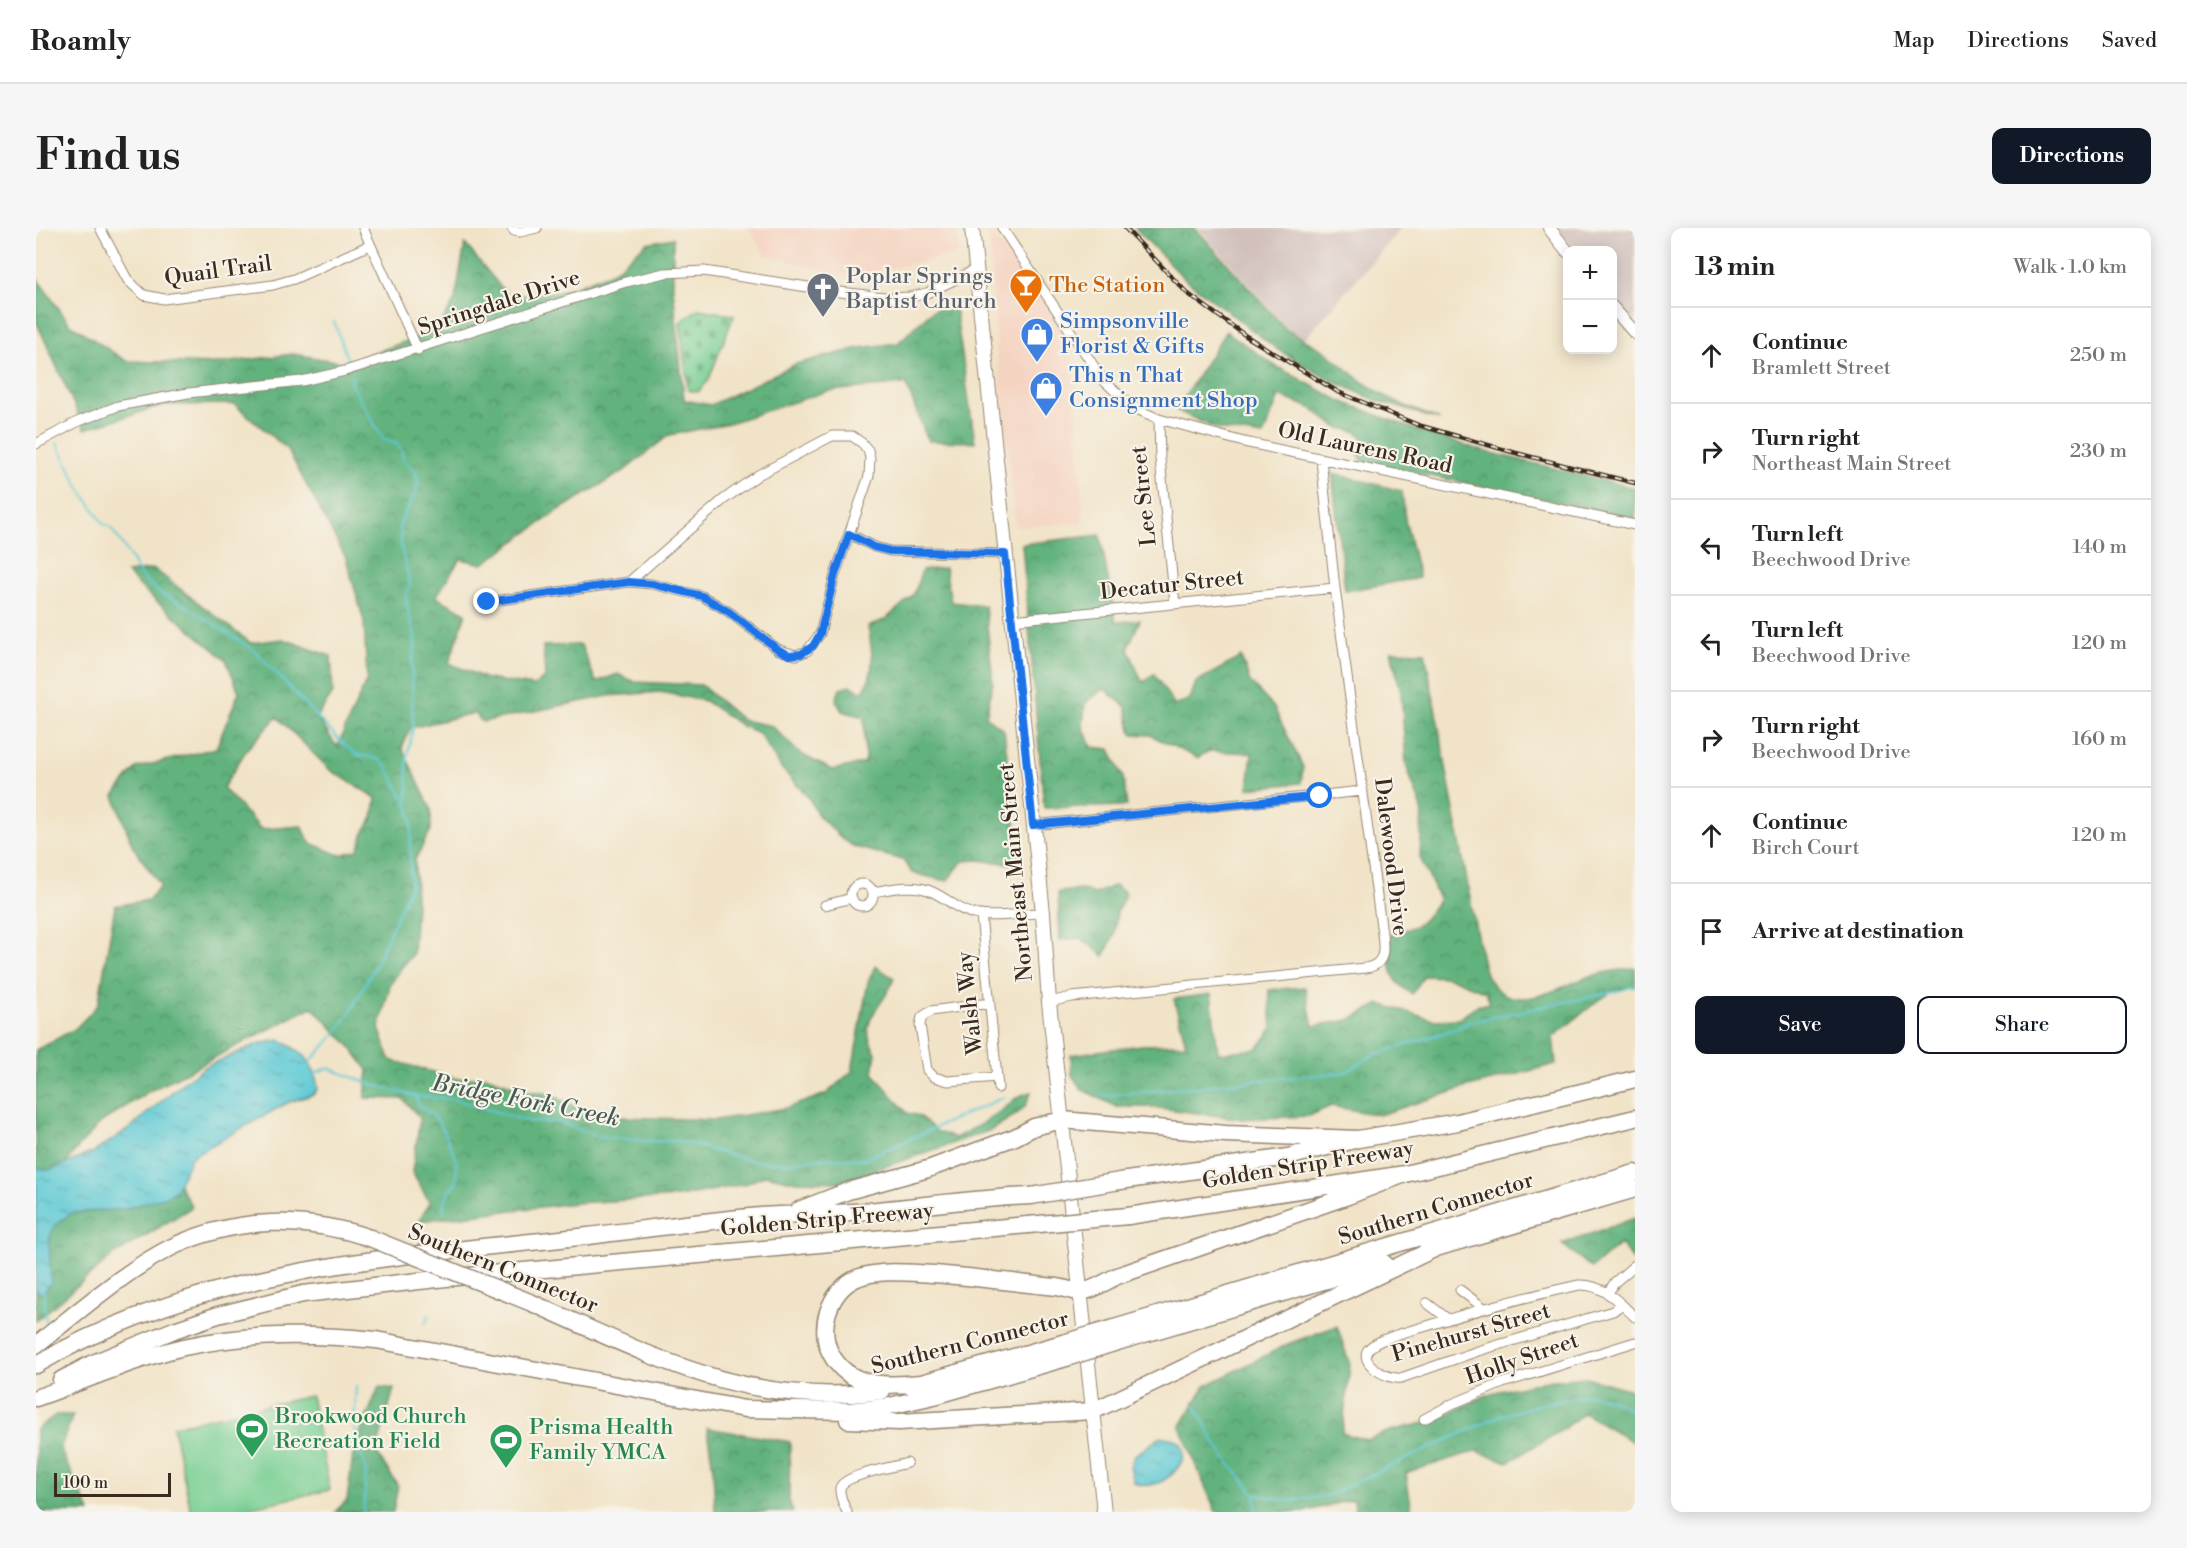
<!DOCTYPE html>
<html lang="en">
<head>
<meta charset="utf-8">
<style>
	:root { --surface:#fff; --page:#f6f6f6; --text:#222; --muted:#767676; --line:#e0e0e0; --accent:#111827 }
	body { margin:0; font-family:"Libre Bodoni",serif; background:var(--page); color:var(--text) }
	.controls { position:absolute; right:18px; top:18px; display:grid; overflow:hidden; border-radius:12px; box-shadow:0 3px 15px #0003 }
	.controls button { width:54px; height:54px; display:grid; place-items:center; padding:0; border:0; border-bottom:2px solid var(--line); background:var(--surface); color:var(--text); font:30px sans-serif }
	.scale { position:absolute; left:18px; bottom:15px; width:117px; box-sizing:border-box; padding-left:6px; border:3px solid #3b2a1e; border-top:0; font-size:16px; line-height:21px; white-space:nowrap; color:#3b2a1e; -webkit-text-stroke:4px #f7f3e8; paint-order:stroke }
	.stop { position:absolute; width:18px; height:18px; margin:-14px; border:4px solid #1a73e8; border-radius:50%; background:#fff }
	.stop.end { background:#1a73e8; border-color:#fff; box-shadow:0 2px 6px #0008 }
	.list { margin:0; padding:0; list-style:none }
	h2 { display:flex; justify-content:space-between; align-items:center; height:78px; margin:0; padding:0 24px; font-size:26px }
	h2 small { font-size:20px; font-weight:400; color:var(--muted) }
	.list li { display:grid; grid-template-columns:39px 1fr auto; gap:18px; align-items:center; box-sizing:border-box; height:96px; padding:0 24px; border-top:2px solid var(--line) }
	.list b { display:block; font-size:22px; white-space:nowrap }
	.list p { margin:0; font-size:20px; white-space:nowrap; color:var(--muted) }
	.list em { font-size:20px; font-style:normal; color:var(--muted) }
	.actions { display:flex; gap:12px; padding:18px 24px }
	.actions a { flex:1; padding:14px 0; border:2px solid var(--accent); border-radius:12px; text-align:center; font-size:21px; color:var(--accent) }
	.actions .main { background:var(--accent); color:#fff }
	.icon { flex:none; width:33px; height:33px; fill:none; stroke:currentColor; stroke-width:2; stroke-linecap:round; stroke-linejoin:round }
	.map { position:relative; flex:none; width:1599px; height:1284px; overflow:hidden; border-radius:12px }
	header { display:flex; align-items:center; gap:36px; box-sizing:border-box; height:84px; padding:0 30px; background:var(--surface); border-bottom:2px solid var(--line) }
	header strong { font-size:28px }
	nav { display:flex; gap:33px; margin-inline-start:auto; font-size:21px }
	.intro { display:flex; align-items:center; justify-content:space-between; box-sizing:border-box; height:144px; padding:0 36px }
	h1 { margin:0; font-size:42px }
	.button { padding:15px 27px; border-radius:12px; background:var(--accent); color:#fff; font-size:21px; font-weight:700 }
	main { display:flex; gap:36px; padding:0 36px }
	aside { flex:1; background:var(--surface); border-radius:12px; box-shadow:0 3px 15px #0003 }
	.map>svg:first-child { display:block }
	.built { fill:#f5d3c1 }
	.industrial { fill:#d1c0bc }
	.green { fill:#79cf94; stroke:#5a7c59; stroke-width:1.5 }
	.forest { fill:url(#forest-crowns); stroke:#4e6e4e; stroke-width:1.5; fill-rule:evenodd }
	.cemetery { fill:url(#cemetery-stones); stroke:#5a7c59; stroke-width:1.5 }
	.water { fill:url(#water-ripples); stroke:#4c7a7a; stroke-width:1.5 }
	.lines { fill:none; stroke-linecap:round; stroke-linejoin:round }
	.stream { stroke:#5ecad5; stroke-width:2 }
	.street-casing { stroke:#968672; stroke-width:11 }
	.secondary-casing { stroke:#968672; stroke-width:14 }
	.primary-casing { stroke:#968672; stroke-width:16 }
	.highway-casing { stroke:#968672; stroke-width:19 }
	.street { stroke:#fff; stroke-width:9 }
	.secondary { stroke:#fff; stroke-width:12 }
	.primary { stroke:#fff; stroke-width:14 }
	.highway { stroke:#fff; stroke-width:16 }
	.rail-casing { stroke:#3b2a1e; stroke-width:4.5 }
	.rail { stroke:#f7f3e8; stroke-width:2; stroke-dasharray:7; stroke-linecap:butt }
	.highway-bridge-casing { stroke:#968672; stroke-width:19; stroke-linecap:butt }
	.highway-bridge { stroke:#fff; stroke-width:16 }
	.route { stroke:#1a73e8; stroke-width:8 }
	.labels { text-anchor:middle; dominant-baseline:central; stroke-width:4.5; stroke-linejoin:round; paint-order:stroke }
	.street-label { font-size:22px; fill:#3b2a1e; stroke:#f7f3e8 }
	.worship-label { font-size:22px; fill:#5b616d; stroke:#f7f3e8; text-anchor:start }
	.food-label { font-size:22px; fill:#c56008; stroke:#f7f3e8; text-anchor:start }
	.shop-label { font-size:22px; fill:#366cbe; stroke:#f7f3e8; text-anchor:start }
	.leisure-label { font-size:22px; fill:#27864d; stroke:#f7f3e8; text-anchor:start }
	.water-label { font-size:24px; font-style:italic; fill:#465a55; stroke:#f7f3e8 }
</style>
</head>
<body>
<header>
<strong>Roamly</strong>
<nav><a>Map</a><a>Directions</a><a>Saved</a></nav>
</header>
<div class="intro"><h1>Find us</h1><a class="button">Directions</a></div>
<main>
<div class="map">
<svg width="1599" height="1284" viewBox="0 0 1599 1284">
	<defs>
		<pattern id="forest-crowns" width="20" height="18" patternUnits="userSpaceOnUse" patternTransform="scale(1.5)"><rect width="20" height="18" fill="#62b27e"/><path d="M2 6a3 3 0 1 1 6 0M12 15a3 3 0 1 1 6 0" fill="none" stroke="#529167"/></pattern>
		<pattern id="cemetery-stones" width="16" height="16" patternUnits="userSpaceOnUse" patternTransform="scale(1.5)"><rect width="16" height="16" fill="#79cf94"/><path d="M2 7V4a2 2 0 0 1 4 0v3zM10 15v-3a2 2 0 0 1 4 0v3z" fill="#64a878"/></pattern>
		<pattern id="water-ripples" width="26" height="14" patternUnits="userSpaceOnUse" patternTransform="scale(1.5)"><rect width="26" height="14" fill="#5ecad5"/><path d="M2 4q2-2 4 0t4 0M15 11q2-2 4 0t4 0" fill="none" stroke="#4fa4ac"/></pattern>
	</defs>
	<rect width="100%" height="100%" fill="#f7f3e8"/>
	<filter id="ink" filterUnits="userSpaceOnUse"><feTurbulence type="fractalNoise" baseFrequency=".0167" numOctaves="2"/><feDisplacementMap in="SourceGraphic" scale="12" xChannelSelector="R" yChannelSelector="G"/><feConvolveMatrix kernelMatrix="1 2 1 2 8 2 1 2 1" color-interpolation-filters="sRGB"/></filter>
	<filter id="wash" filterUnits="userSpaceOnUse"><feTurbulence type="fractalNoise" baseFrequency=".008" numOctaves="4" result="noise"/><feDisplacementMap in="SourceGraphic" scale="24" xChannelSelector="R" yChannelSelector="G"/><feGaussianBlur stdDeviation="1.35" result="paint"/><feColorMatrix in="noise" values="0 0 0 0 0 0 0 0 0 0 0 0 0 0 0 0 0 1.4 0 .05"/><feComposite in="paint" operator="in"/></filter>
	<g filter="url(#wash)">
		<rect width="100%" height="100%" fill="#f1e3c7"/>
		<path class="built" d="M713,0H921L923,26L814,49L729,27Z
			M953,4L984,39L1036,117L1047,294L980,299L961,125Z"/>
		<path class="industrial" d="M1162,0H1365L1265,115Z
			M1520,0H1599V96L1577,68L1576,22H1539Z"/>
		<path class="green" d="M275,1168L294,1262L193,1284H155L137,1198Z"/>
		<path class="forest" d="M1099,0H1159L1251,102L1289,123L1328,155L1357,173L1404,192L1342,173L1290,150L1242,122L1149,51Z
			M637,10V59L648,172L675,177L760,136L823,120L862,115L895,84L918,73L939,214L892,213L870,156L792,163L693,195L633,207L588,243L523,282L447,336L424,331L400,369L430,385L413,435L451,451L498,458L509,449L507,418L545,417L560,454L582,446L599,454L665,457L706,492L736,498L763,525L796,542L829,535L828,489L806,483L800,472L804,461L814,457L826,464C841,445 836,422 832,399L850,391L878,366L886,342L909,340L915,374L949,378L957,454L950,489L968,502L983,629L976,636L943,632L927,633L911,653L876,645L867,632L819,619L807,612L782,587L773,570L745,540L723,505L706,498L669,473L624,464L572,468L446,494L439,485L374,500L366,520L395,581V602L379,632L380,676L377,726L366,739L354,757L343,800L354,832L422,851L449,848L493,863L514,866L535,877L584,889L680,892L751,880L790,866L816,843L832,754L839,738L858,750C849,780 818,790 840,825L837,845L871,885L883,888L902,904L919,910C934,902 949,895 962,885C977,875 976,869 995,864L990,877L981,886L955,902L805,954L756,953L730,947L709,956L643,969L540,975L382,993L394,975L376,944L384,890L367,871L329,870L332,842L314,818L276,779L110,865L64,895L39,923L25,941L134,942L156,979L78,1027L0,1093V822L39,801L62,777L79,678L112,672L125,658L97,619L78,568L100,540L180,520L203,464L190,432L112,366L91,345L118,341L215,415L247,411L295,428L297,465L281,489L301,519L331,451L328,393L310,330L251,221L198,176L128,177L49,201L0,93V49L34,96L90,133L180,136L257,126L311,135L401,102L419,72L429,16L473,69L530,62L578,43L611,15ZM241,489L294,542L340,570L337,590L329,602L322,622L304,627L274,615L266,598L225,601L187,560L211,521Z
			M1190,103L1238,137L1304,173L1373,199L1447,223L1599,260V290L1327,234L1321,223L1327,210L1321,204L1300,199L1275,180L1243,168L1227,208L1180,201L1140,182Z
			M1296,245L1366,263L1369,291L1383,350L1309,363Z
			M1064,307L1080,394L1104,392L1092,420L1106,454L1118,446L1139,478L1154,471L1160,454L1205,429L1214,454L1238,480L1267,539L1265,555L1212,560L1216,525L1173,523L1161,530L1114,507L1096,506L1090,479L1068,461L1049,476L1047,499L1056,519L1074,521L1087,549L1091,578L1008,580L986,316Z
			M1355,423L1389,424L1442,713C1445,724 1446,738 1451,748C1473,790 1519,761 1549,750C1565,744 1582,742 1599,740V759L1580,761L1559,775L1517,809L1520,836L1425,861L1343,887L1295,878L1273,888L1206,891L1116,879H1081L1045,861L1036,847L1035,827L1105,817L1150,816L1138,771L1175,766L1182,825L1221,821L1236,801L1233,762L1269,759L1277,798L1313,792L1344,776L1398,792L1423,791L1440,778L1454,775L1450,764L1413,749L1388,748L1376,766C1349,750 1355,735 1354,706C1383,699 1387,696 1403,671L1384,629L1386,581L1370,537L1365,464Z
			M1079,657L1090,665L1081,683L1078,707L1068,728L1045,710L1024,712L1022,664L1047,662L1059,666Z
			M1599,990V1034L1584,1016L1556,1040L1526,1016Z
			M1301,1098L1314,1137L1306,1205L1330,1212L1354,1203L1397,1193L1455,1165L1509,1153L1550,1149L1599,1163V1215L1548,1185L1526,1202L1472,1234L1440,1223L1370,1245L1376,1284H1319L1318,1271L1267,1284H1180L1144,1199L1169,1158L1254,1115Z
			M343,1159L358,1161L340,1224L362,1258L357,1284H299L311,1272L318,1219Z
			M20,1187H37L24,1221L54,1284H0V1201Z
			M671,1200L754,1214L753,1272L757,1284H679L677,1241Z"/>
		<path class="cemetery" d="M662,81L698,87L672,153L662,164L652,162L644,94Z"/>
		<path class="water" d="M244,812C269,826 277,831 282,860L278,866L251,875L156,928L139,963L131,968L88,981L36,985L18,998L13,1012L15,1055L8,1064L3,1066L0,1059V940L14,942L58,924L94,900L149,853L171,838L222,816Z
			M1125,1209C1177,1211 1128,1272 1098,1254L1094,1238L1099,1227Z"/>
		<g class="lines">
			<path class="stream" d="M298,94L313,135
				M315,148L316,158L348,212C365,216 365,216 367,234L377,240L381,248L382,255L379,266L364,295L365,318L374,357L370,367L371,380L379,408V422L376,432L377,499L371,530L372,575
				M21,215L43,259L67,295L75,300L85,314L103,345L112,355L124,365L150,378L219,423L305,514L321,527L339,530L350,537L372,578L376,592L374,627L375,657L338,740L315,783L301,804L275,833
				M280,845L292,840L335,856L379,868L418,871L494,894H523L560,908L612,913H643L717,933L748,935L785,930L829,931L968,869
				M379,868L383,877L397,887L406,899L420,931L421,954L412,963L407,982
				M1064,868L1310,844L1335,828L1419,801L1433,794L1578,764L1599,758
				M8,1064L10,1094
				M389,1096L393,1087
				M320,1159L318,1198L330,1245L327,1284
				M1160,1179L1183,1222L1219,1266L1220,1284
				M1219,1266L1254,1273L1290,1268L1461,1189L1505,1176L1555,1166L1578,1173L1599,1184"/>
		</g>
	</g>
	<g filter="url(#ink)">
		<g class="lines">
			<defs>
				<path id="street" d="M64,0L91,51L98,58L108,67L128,71L237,57L258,51L334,17
					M327,0L382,122
					M476,0L478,3L484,4L501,0
					M966,0L1067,152L1091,174L1105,183L1123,191L1208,214L1599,297
					M1123,191L1124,231L1139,376
					M0,216L41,194L82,178L152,165L266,153L309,143L590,54L629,45L668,43L804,64L857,70L874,69L891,65L941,41
					M813,306L839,319L854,323L969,326
					M451,374L593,354L616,356L666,368L693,384L743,422L760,427L771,423L784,406L799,347L833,248L834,230L832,222L826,215L816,208H796L722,247L687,272L593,354
					M976,392L1299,360
					M997,597L1327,563
					M815 667a11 11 0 1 1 22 0a11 11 0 1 1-22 0Z
					M837,664C855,661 875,656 892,662C911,669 919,682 942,687C960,690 988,685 1007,685
					M789,677L816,670
					M945,687L962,860
					M1013,774L1036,769L1330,740C1353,736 1347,716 1345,698L1299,360L1285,232
					M953,775L895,783L886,789L884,797L891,842L898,849L912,853L961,849
					M1424,1062L1448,1080
					M1572,1065L1579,1054L1599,1037
					M1391,1075L1412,1091
					M1585,1077L1577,1083L1442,1123L1365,1150C1348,1152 1314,1129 1339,1116C1354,1107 1374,1103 1391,1098C1441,1082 1492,1068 1543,1057C1567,1056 1583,1074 1599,1089
					M1388,1191L1416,1176L1467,1155L1599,1114
					M811,1284C808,1277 803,1268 804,1260C807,1247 857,1239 871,1235"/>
				<path id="secondary" d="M1513,0L1532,24
					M1576,79L1599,105"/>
				<path id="primary" d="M936,0L1007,685L1013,774L1068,1284"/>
				<path id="highway" d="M1084,953L1252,929L1322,911L1422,894L1599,851
					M763,982L812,963L892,941L979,909L998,899L1026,892L1190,906L1322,911
					M1092,988L1369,946L1599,890
					M1390,1023L1599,961
					M496,1075C615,1127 710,1181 846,1163
					M1078,1100L1599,945
					M1078,1115L1348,1035
					M0,1117C41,1085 92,1040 138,1018C201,989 269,988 334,1010
					M0,1137C169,1037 363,1029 552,1008C610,1001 667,993 725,988C755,986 786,986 817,984C876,980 935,970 995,968
					M25,1152L55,1136L138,1102L182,1087L267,1066L410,1050L992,997
					M886,1155C851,1158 812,1161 794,1124C788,1112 788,1096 792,1084C797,1069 807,1056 821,1050C844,1041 874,1045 898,1046C939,1049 980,1055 1021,1059C1028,1060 1036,1063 1043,1064C1054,1064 1071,1053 1081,1048L1312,968L1369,946
					M875,1158L1027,1115
					M0,1170C49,1153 97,1131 148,1119C212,1105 275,1106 340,1112L709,1181L814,1183L849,1179L898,1168L1030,1130
					M812,1192L863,1194L1057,1183L1398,1021"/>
			</defs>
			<use href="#street" class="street-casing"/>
			<use href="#secondary" class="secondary-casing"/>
			<use href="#primary" class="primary-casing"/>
			<use href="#highway" class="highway-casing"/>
			<use href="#street" class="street"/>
			<use href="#secondary" class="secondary"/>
			<use href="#primary" class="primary"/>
			<use href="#highway" class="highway"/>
			<defs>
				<path id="rail" d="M1089,0L1151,65L1210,108L1302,164L1382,197L1480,225L1599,255"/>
			</defs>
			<use href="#rail" class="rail-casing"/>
			<use href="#rail" class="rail"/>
			<defs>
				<path id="highway-bridge" d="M995,968L1084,953
					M992,997L1092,988
					M334,1010L496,1075
					M1027,1115L1078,1100
					M1030,1130L1078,1115"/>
			</defs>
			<use href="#highway-bridge" class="highway-bridge-casing"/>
			<use href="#highway-bridge" class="highway-bridge"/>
		</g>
	</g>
	<g class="lines" filter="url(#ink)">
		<path class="route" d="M451,374L593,354L616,356L666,368L693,384L743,422L753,427L765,426L777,418L784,406L799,347L813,306L838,319L854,323L969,326L997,597L1284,568"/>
	</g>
	<defs>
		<symbol id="bar-pin" viewBox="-11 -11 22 30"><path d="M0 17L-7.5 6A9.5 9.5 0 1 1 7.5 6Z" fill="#e8710a" stroke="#f7f3e8"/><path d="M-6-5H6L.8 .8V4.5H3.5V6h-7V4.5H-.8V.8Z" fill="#fff"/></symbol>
		<symbol id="church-pin" viewBox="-11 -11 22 30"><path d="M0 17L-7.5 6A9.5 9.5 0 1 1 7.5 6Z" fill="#6b7280" stroke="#f7f3e8"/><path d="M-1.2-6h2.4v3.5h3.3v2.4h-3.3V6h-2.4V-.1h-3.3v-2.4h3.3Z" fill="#fff"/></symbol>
		<symbol id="shop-pin" viewBox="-11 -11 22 30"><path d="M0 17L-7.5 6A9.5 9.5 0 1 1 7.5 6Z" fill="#3f7fe0" stroke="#f7f3e8"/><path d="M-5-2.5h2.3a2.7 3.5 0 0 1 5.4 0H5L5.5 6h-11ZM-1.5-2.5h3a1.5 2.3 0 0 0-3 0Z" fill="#fff"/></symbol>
		<symbol id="stadium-pin" viewBox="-11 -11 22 30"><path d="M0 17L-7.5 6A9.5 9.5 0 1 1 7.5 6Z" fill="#2e9e5b" stroke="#f7f3e8"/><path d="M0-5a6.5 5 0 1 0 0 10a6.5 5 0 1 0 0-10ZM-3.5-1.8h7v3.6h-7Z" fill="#fff"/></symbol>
	</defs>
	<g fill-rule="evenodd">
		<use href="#bar-pin" x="971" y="38" width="38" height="52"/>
		<use href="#church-pin" x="768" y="42" width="38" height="52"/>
		<use href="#shop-pin" x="982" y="87" width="38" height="52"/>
		<use href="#shop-pin" x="991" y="141" width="38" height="52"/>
		<use href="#stadium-pin" x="197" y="1182" width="38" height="52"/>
		<use href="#stadium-pin" x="451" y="1193" width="38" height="52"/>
	</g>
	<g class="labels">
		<g class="street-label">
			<text transform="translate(182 43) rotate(-8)">Quail Trail</text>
			<text transform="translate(463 75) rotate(-18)">Springdale Drive</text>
			<text transform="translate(1329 220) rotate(12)">Old Laurens Road</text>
			<text transform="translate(1108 268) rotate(-96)">Lee Street</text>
			<text transform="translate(1136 357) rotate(-6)">Decatur Street</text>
			<text transform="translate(1355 629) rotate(83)">Dalewood Drive</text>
			<text transform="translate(980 644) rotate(-95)">Northeast Main Street</text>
			<text transform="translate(934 775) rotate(-96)">Walsh Way</text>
			<text transform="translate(1272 937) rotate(-9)">Golden Strip Freeway</text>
			<text transform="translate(1400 981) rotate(-17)">Southern Connector</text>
			<text transform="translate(791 992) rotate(-5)">Golden Strip Freeway</text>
			<text transform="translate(467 1041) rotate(22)">Southern Connector</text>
			<text transform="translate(1435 1105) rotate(-16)">Pinehurst Street</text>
			<text transform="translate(934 1115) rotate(-14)">Southern Connector</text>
			<text transform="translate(1486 1131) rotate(-19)">Holly Street</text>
		</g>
		<g class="worship-label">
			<text x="810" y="48">Poplar Springs<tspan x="810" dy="25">Baptist Church</tspan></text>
		</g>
		<g class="food-label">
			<text x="1013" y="57">The Station</text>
		</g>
		<g class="shop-label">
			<text x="1024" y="93">Simpsonville<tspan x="1024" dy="25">Florist &amp; Gifts</tspan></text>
			<text x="1033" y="147">This n That<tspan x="1033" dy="25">Consignment Shop</tspan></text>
		</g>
		<g class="leisure-label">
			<text x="239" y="1188">Brookwood Church<tspan x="239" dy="25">Recreation Field</tspan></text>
			<text x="493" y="1199">Prisma Health<tspan x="493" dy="25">Family YMCA</tspan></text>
		</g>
		<g class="water-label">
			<text transform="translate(490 873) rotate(11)">Bridge Fork Creek</text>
		</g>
	</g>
</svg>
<div class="controls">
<button>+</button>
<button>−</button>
</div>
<div class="scale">100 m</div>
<div class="stop" style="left:1284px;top:568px"></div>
<div class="stop end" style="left:451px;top:374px"></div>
</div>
<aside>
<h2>13 min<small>Walk · 1.0 km</small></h2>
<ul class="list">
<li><svg class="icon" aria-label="ahead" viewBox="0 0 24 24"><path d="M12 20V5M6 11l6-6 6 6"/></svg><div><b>Continue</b><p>Bramlett Street</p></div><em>250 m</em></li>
<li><svg class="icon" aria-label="right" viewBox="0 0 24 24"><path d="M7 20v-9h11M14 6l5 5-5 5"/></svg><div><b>Turn right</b><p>Northeast Main Street</p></div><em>230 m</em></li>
<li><svg class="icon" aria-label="left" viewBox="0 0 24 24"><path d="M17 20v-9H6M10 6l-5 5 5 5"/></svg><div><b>Turn left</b><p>Beechwood Drive</p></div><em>140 m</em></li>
<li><svg class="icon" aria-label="left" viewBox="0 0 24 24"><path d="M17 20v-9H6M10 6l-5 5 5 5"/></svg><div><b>Turn left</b><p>Beechwood Drive</p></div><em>120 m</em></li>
<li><svg class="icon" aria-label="right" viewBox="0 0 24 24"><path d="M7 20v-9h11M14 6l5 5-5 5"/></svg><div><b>Turn right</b><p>Beechwood Drive</p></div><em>160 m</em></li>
<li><svg class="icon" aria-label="ahead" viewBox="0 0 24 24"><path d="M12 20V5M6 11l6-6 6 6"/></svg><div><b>Continue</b><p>Birch Court</p></div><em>120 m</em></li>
<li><svg class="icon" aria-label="arrive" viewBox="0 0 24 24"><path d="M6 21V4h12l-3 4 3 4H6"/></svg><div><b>Arrive at destination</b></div></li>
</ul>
<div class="actions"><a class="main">Save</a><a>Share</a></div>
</aside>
</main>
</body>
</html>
